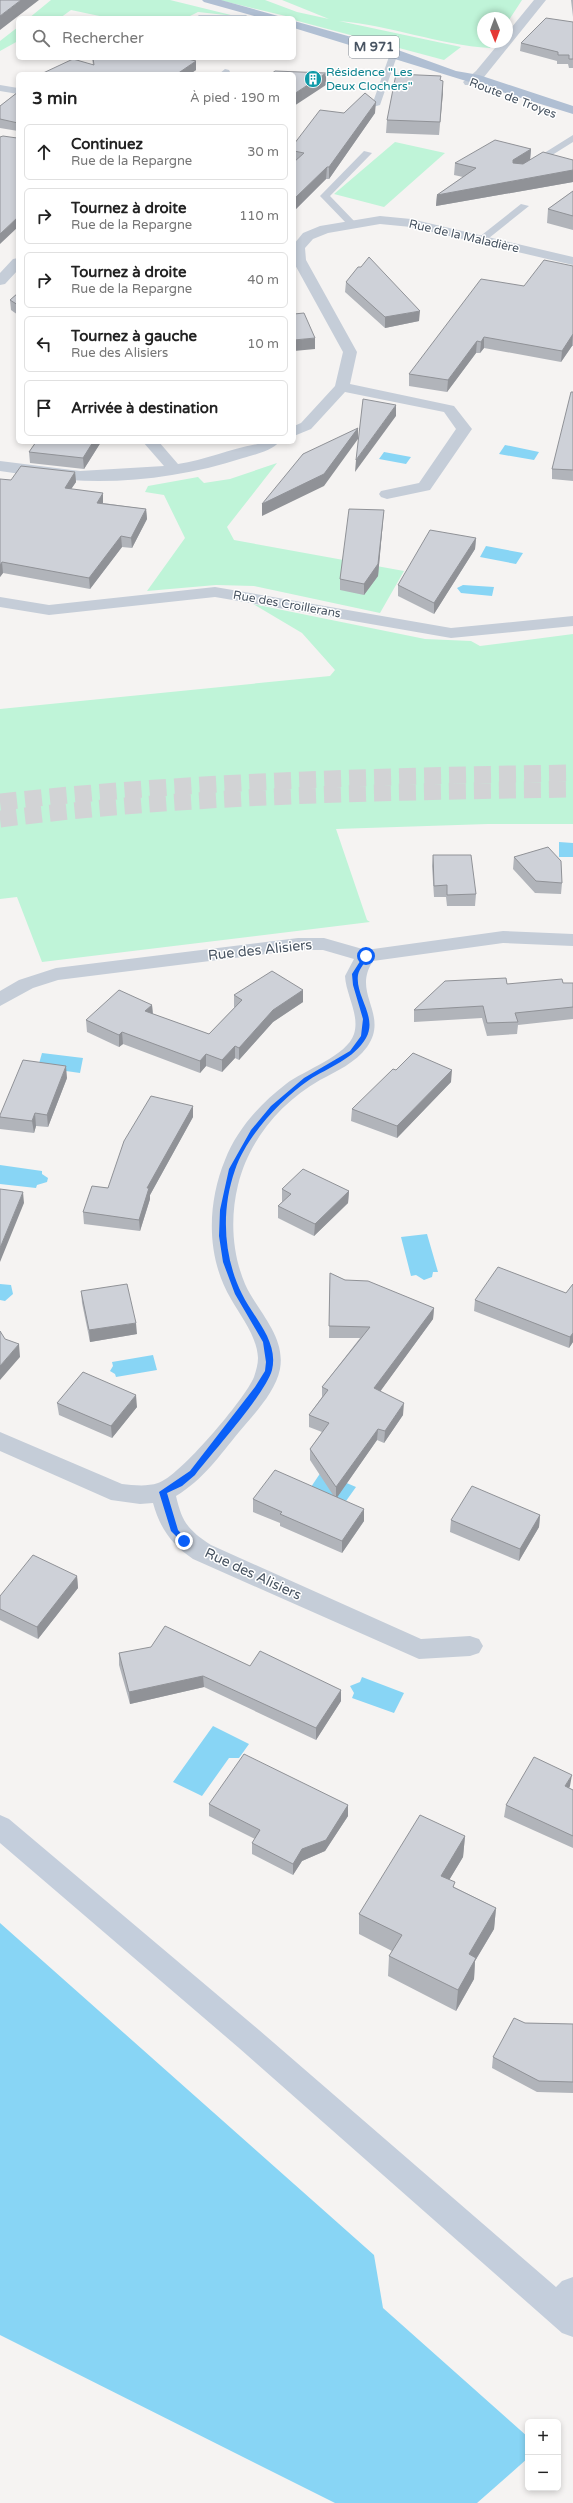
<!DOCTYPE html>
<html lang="fr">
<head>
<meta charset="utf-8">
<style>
	:root { --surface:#fff; --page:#f2f2f2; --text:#222; --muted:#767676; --line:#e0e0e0 }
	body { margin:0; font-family:"Varela Round",sans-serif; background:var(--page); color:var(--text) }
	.controls { position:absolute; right:12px; bottom:12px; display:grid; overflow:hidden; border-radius:6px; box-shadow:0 2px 6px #0003 }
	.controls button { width:36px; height:36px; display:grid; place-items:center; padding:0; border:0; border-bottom:1px solid var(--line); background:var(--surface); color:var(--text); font:20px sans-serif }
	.compass { position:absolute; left:477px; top:12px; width:36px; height:36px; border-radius:50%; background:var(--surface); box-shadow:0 2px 6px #0003; rotate:179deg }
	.stop { position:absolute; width:12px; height:12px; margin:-9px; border:3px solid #0a5ff7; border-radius:50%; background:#fff }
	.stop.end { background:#0a5ff7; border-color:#fff; box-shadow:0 1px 4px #0008 }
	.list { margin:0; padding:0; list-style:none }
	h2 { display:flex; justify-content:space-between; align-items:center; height:52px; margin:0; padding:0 16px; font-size:17px }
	h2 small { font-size:13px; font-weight:400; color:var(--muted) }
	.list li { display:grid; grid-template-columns:26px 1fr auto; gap:12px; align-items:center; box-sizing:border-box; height:56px; margin:0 8px 8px; padding:0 8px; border:1px solid var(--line); border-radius:6px }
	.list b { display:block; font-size:15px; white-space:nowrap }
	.list p { margin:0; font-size:13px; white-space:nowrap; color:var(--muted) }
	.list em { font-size:13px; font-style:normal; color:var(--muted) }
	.icon { flex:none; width:22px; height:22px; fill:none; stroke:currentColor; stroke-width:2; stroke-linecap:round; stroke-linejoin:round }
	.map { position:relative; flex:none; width:573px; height:2503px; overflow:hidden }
	.search { position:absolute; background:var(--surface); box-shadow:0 2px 6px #0003; left:16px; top:16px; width:280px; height:44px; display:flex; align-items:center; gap:10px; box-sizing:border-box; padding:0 14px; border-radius:6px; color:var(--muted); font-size:15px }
	.panel { position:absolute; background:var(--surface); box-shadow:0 2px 6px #0003; left:16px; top:72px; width:280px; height:372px; border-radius:6px }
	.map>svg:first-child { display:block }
	.green { fill:#bff4d8 }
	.water { fill:#88d5f5 }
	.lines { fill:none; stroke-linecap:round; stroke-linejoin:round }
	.highway-tunnel { stroke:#d2d3d5; stroke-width:17; stroke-dasharray:17 8; stroke-linecap:butt }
	.lane { fill:#c5cdd8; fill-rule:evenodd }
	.street { fill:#c5cdd8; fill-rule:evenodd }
	.secondary { fill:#c4cedc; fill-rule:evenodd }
	.primary { fill:#b0bfd3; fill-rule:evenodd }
	.wall { fill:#b1b4ba }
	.shaded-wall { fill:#909297 }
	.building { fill:#ced1d8; stroke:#909297 }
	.route { fill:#0a5ff7 }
	.labels { text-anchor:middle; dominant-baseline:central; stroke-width:3; stroke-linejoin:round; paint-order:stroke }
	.far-culture-label { font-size:12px; fill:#0d838f; stroke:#fff; text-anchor:start }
	.far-street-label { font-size:12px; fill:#485462; stroke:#fff }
	.shield { fill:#fff; stroke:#7f8791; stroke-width:1 }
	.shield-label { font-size:13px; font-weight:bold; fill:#485462 }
	.street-label { font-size:14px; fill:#485462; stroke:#fff }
</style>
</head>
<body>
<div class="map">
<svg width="573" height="2503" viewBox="0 0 573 2503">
	<rect width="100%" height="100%" fill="#f5f3f2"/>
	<path class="green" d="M51,0H170L235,16L198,12L186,18H109L71,10L60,18H29Z
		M219,0H265L297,12L329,19L282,0H522L507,23V18H483V42H494L490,48C439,45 390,25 339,21L461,47L444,60L294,20V18Z
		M18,27V41L0,51V41Z
		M395,142L445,153L384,207L334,194Z
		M277,463L227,527L234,540L404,571L380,613L254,586L216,585L147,591L185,538L164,495L145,492L148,486L198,477L204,483L230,479Z
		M253,604L425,639L471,641L480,646L573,634V824H488L336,829L367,920L370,922L42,962L17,897L0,899V709L330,676L335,670L302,633Z"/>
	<path class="water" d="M505,445L539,452L534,460L499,454Z
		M384,452L411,457L406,464L379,459Z
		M486,546L523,553L516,564L480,557Z
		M463,585L494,587L492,596L461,593L457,588Z
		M559,842L573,843V857H559Z
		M42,1053L83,1058L80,1073L38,1067Z
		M0,1165L42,1171V1174L48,1178L47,1182L37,1185L36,1188L0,1184Z
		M427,1234L438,1272H433L432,1277L424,1280L416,1275L411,1276L401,1237Z
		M0,1284L11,1285L13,1294L5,1301L0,1300Z
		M153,1355L157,1370L116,1377L115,1374L110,1371L113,1366L112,1362Z
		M321,1472L356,1487L346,1501L311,1487Z
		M362,1677L404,1693L394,1713L352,1698L354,1693L350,1686L360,1682Z
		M213,1726L249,1744L239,1758H229L202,1796L173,1782Z
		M0,1923L374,2255L383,2308L528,2437V2458L477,2503H335L0,2335Z"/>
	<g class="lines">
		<path class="highway-tunnel" d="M0,802C191,781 381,776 573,773
			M0,819C190,795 381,792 573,789"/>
		<path class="lane" d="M199,15H246L250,18H195Z
			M391,51L398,53L380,105L373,107L372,105Z
			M0,85L18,88V94L0,91Z
			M573,135V142L533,167L525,165Z
			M364,151L372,153L330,196L356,223L351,226L348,225L320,196Z
			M521,204L529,206L484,242H478V238Z"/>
		<path class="street" d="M534,0H546L484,77L473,85H465L463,82L476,71L500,42H507V33Z
			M225,69L229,70L231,74H219Z
			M380,216L411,219L573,257V265L411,227L380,224L328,233L313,239L305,248L306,260L357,352L350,384L454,406L472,429L430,490L387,499L381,497L379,494L381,491L419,483L456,429L444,412L345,392L311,429L294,436V426L301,423L335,386L343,352L294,263V244L303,233L320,226Z
			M18,258V270L5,284L0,285V273L13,259Z
			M143,442H159L178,464C212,459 245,442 279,442C272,451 253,455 243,458C188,476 127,484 69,480C46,479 23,474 0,471V461L80,471L164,466Z
			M215,587L451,628L573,616V626L451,638L215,597L49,615L0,607V597L49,605Z
			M503,931L573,934V946L503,943L373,961C351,994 390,1014 367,1047C355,1063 337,1071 320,1080C280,1103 249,1140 238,1185C230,1218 232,1253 245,1284C257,1311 286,1336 280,1369C275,1393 254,1414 239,1432C220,1455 203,1480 176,1496C182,1522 188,1530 211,1545L421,1639L470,1636L479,1639L483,1646L479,1653L470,1656L419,1659L193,1559C171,1544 160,1528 153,1503L140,1504L111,1500L0,1451V1432L122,1484C133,1485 146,1487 158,1483C179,1477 245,1399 254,1377C256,1371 258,1364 258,1358C257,1336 241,1317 231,1299C206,1257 207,1204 225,1160C237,1129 261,1103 286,1084C304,1070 347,1056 354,1034C360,1015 346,995 345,976L354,959L323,950H298L58,980L33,988L0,1006V991L19,980L56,968L298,938H324L366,950Z"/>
		<path class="secondary" d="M0,1815L9,1819L259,2030L556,2287L562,2281L573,2277V2337L562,2333L239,2048L0,1843Z"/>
		<path class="primary" d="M202,0H221L278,16L280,18H261L204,2Z
			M294,21L398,50L456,71L479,75L573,106V114L294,28Z"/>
	</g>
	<path class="wall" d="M571,0H573V17Z
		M573,22V68H569L568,64H557V61L520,51L521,43Z
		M92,58H184L196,70L190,74H41L93,65Z
		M441,80L443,81L439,135L386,133L387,120Z
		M18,92V131L0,128V106Z
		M344,113H375L329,179H326L294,211V144Z
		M531,149L530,160H573V182L436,206L437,195L463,177L454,175L455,163Z
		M573,191V230L547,223L548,209Z
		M573,266V346H572L561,362L484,348L480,353H476L447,392L409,386V374L524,286Z
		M346,282L419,321L385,328L345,292Z
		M18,293V315L11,310L10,300Z
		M573,392V481L552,479V469Z
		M35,442H101L84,469L30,463L29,452L35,443Z
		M75,472L76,482L71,489L103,503L146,509L147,519L132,548L122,547L90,589L3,573L0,577L11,480Z
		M383,521L378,576L364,595L340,590V579Z
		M476,538L475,549L434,614L398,596V585Z
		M433,855L476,894L475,906H447L446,897H434L432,866Z
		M514,857L562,883L561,894L535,893L513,869Z
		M563,983H573V1019L518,1025L517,1034L487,1036L482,1018L414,1022V1010L507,984Z
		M303,990V1002L273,1022L239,1060L235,1058L222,1072L206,1066L200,1073L123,1044L119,1047L87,1032L86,1020L152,1005L153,1014L209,1034L235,1007H234V995Z
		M396,1070L451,1082L397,1138L351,1121L352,1109Z
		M67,1078L48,1127L36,1126L34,1133L0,1129V1115Z
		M193,1106V1117L150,1195V1199L140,1231L84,1224L83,1212Z
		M282,1189L349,1191L348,1203L314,1236L278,1218V1206L282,1202Z
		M330,1273L345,1280L434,1308L433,1319L380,1391L403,1415L384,1443L377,1440L337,1497L364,1521L342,1553L280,1526V1523L253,1512V1499L333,1495L310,1460V1449L322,1432L309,1427V1415L322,1397V1387L360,1338H329Z
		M573,1284V1342L569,1348L474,1311L475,1300L566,1293Z
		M81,1291L137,1334L90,1342L82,1303Z
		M57,1403L137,1407L112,1438L59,1415Z
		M540,1515L539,1527L519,1561L450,1532L451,1520Z
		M77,1576L78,1588L38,1639L0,1620V1596Z
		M119,1653L250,1666L341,1701L316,1740L204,1687L130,1704L119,1665Z
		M570,1786L569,1788L573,1790V1848L504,1817L506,1805Z
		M209,1804L348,1816L325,1851L302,1861L293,1875L252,1854V1843L255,1839L209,1816Z
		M465,1836L463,1857L449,1880L454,1887L496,1908L494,1929L475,1961L474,1979L456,2011L388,1976L389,1956L392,1951L359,1934V1914Z
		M525,2023L573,2024V2093L537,2092L492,2068L493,2057Z"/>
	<path class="shaded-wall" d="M21,0H39L0,30V16Z
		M196,61V70L190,74H177Z
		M326,73V85L294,106V94Z
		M443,81V93L439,135L440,122Z
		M376,102L375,113L329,179V167Z
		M531,149L530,160L512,172L513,160Z
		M327,167L326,179L294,211V199Z
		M573,170V182L436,206L437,195Z
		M18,217V227L0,244V234Z
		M420,311L419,321L385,328V317Z
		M573,334L572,346L561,362L562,351Z
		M484,337V348L480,353L481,342Z
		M315,338V349L294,351V340Z
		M477,341L476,353L447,392L448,380Z
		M396,405V416L355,472L356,460Z
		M358,428V439L324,486L262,516V504Z
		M93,442H101L84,469L83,458Z
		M75,472L76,482L65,498V488Z
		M103,493V503H97Z
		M146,509L147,519L132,548L131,538Z
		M384,510L378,576L364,595V584Z
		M121,536L122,547L90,589L89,578Z
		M476,538L475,549L434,614V603Z
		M2,562L3,573L0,577V565Z
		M303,990V1002L273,1022L239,1060V1048L273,1010Z
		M152,1005L153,1017L145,1011Z
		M122,1032L123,1044L119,1047V1035Z
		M235,1046V1058L222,1072V1060Z
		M206,1054V1066L200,1073V1061Z
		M66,1066L67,1078L48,1127L47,1115Z
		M452,1070L451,1082L397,1138V1126Z
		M193,1106V1117L150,1195V1199L140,1231L139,1220L147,1188Z
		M35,1113L36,1126L34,1133L32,1121Z
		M349,1191L348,1203L314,1236L315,1224Z
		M23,1192L24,1203L0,1262V1248Z
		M434,1308L433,1319L374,1400V1388Z
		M136,1323L137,1334L90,1342L89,1330Z
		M573,1333V1342L569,1348L570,1337Z
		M19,1344L20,1357L0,1380V1366Z
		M136,1395L137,1407L112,1438L111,1426Z
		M404,1403L403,1415L384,1443L385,1431Z
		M378,1429L377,1440L336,1499V1487Z
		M364,1509V1521L342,1553V1541Z
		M540,1515L539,1527L519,1561L520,1549Z
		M77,1576L78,1588L38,1639L37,1627Z
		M203,1676L204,1687L130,1704L129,1692Z
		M341,1690V1701L316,1740V1728Z
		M572,1775L570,1786L563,1798L565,1786Z
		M348,1805V1816L325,1851L302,1861L293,1875V1864L302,1849Z
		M465,1836L463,1857L439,1897L441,1876Z
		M496,1908L494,1929L475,1961L474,1979L456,2011L458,1990L469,1954Z"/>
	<path class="building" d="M0,0H21L0,16Z
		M546,18L573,22V59H569V55H558V52L521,43Z
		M93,58H184L196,61L177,74H41L73,59L94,65Z
		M275,71L326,73L294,94V74H271Z
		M396,74L441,76L440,80L443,81L440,122L387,120Z
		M18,92V123L0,119V106Z
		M365,93L376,102L329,167H327L294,199V162L304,153L294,151V144L320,110L344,113Z
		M18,135V217L0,234V137L3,136L17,138Z
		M495,140L531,149L513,160V163L523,164L543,152L573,160V170L437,195L476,168L455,163Z
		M573,191V216L548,209Z
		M369,257L420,311L385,317L346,282L358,267H361Z
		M544,260L573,266V334L562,351L484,337L481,342L477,341L448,380L409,374L481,279L524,286Z
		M18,293V305L10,300Z
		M304,313L315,338L294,340V314Z
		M571,392H573V470L552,469Z
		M363,399L396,405L356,460Z
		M358,428L324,474L262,504L303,454Z
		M36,442H93L83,458L29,452Z
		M21,466L75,472L65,488L103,493L97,503L146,509L131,538L121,536L89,578L2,562L0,565V479L11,480Z
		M349,509L384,510L378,564L364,584L340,579Z
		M430,530L476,538L434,603L398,585Z
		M548,847L561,861L562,883L536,881L514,857Z
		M433,855H471L476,894L447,895V885L434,886Z
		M272,971L303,990L273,1010L239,1048L235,1046L222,1060L206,1054L200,1061L122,1032L119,1035L86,1020L119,990L152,1005L145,1011L209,1034L242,1000L234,995Z
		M506,978L507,984L562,979L563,983H573V1007L515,1013L518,1022L487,1023L483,1006L414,1010L445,981Z
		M413,1053L452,1070L397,1126L352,1109L393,1069L396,1070Z
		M23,1060L66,1066L47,1115L35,1113L32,1121L0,1117V1115Z
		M151,1096L193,1106L147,1188H149L139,1220L83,1212L92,1186L108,1188L124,1141Z
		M303,1169L349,1191L315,1224L278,1206L291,1194L282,1189Z
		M0,1189L23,1192L0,1248Z
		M498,1267L566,1293L573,1284V1333L570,1337L475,1300Z
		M330,1273L345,1280L368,1281L434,1308L374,1388L404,1403L385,1431L378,1429L336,1487L310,1449L329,1423L309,1415L328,1390L322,1387L370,1327L329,1326Z
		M127,1284L136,1323L89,1330L81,1291Z
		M0,1331L5,1339L19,1344L0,1366Z
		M83,1372L136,1395L111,1426L57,1403Z
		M275,1470L364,1509L342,1541L280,1514L282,1512L253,1499Z
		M472,1486L540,1515L520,1549L451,1520Z
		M33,1555L77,1576L37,1627L0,1609V1596Z
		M165,1626L250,1666L260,1651L341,1690L316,1728L203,1676L129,1692L119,1653L151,1647Z
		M244,1754L348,1805L326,1840L302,1849L293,1864L252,1843L260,1830L209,1804Z
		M534,1757L572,1775L565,1786L573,1790V1836L506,1805Z
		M420,1815L465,1836L441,1876L455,1882L453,1887L496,1908L469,1954L476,1958L458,1990L389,1956L402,1935L359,1914Z
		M514,2018L525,2023L573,2024V2082L539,2081L493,2057Z"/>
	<path class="route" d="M364,955L369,956C366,961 359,969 358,975C355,996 378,1017 366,1038C354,1059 329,1067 309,1080C281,1099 246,1137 235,1170C221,1210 223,1256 242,1294C253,1317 279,1341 272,1370C266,1393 212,1453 195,1475L182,1486L167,1493L178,1530L188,1541L184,1544L171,1531L159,1492L190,1471L255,1387L265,1371L266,1362L263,1342L235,1294L223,1262L219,1236L220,1210L229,1169L251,1130L271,1106L304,1078L350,1051L361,1036L363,1019L353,985L352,974Z"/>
	<defs>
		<symbol id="building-disc" viewBox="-11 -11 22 22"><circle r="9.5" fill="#0f9aa8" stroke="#fff"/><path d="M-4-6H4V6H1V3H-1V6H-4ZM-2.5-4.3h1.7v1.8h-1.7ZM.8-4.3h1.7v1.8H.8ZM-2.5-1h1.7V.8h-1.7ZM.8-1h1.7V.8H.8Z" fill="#fff"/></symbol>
	</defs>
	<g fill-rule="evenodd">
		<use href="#building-disc" x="303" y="69" width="20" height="20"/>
	</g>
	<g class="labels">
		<g class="far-culture-label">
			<text x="326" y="72">Résidence "Les<tspan x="326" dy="14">Deux Clochers"</tspan></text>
		</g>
		<g class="far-street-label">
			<text transform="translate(513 98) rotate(21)">Route de Troyes</text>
			<text transform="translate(464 236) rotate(13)">Rue de la Maladière</text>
			<text transform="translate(287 604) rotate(10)">Rue des Croillerans</text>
		</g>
		<rect class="shield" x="349" y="36" width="50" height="22" rx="3"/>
		<g class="shield-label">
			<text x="374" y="47">M 971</text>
		</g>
		<g class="street-label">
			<text transform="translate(260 950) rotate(-6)">Rue des Alisiers</text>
			<text transform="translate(253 1574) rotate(25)">Rue des Alisiers</text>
		</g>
	</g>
</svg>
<div class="controls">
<button>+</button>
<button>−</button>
</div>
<svg class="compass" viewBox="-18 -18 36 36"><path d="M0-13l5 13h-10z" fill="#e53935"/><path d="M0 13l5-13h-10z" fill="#767676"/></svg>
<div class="stop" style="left:366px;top:956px"></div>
<div class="stop end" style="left:184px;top:1541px"></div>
<div class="search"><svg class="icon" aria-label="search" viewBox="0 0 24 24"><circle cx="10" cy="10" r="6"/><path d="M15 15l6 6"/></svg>Rechercher</div>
<section class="panel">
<h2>3 min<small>À pied · 190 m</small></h2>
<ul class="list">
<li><svg class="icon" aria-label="ahead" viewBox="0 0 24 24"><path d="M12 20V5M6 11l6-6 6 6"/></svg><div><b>Continuez</b><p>Rue de la Repargne</p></div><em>30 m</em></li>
<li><svg class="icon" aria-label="right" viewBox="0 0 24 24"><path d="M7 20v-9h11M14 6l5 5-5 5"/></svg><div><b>Tournez à droite</b><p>Rue de la Repargne</p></div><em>110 m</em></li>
<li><svg class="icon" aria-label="right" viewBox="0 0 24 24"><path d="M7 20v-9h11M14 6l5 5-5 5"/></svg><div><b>Tournez à droite</b><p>Rue de la Repargne</p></div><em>40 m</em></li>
<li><svg class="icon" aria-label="left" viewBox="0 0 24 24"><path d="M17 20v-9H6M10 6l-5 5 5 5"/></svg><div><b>Tournez à gauche</b><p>Rue des Alisiers</p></div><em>10 m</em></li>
<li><svg class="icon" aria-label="arrive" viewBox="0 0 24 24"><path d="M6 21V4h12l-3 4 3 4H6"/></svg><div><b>Arrivée à destination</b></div></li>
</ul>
</section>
</div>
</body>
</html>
